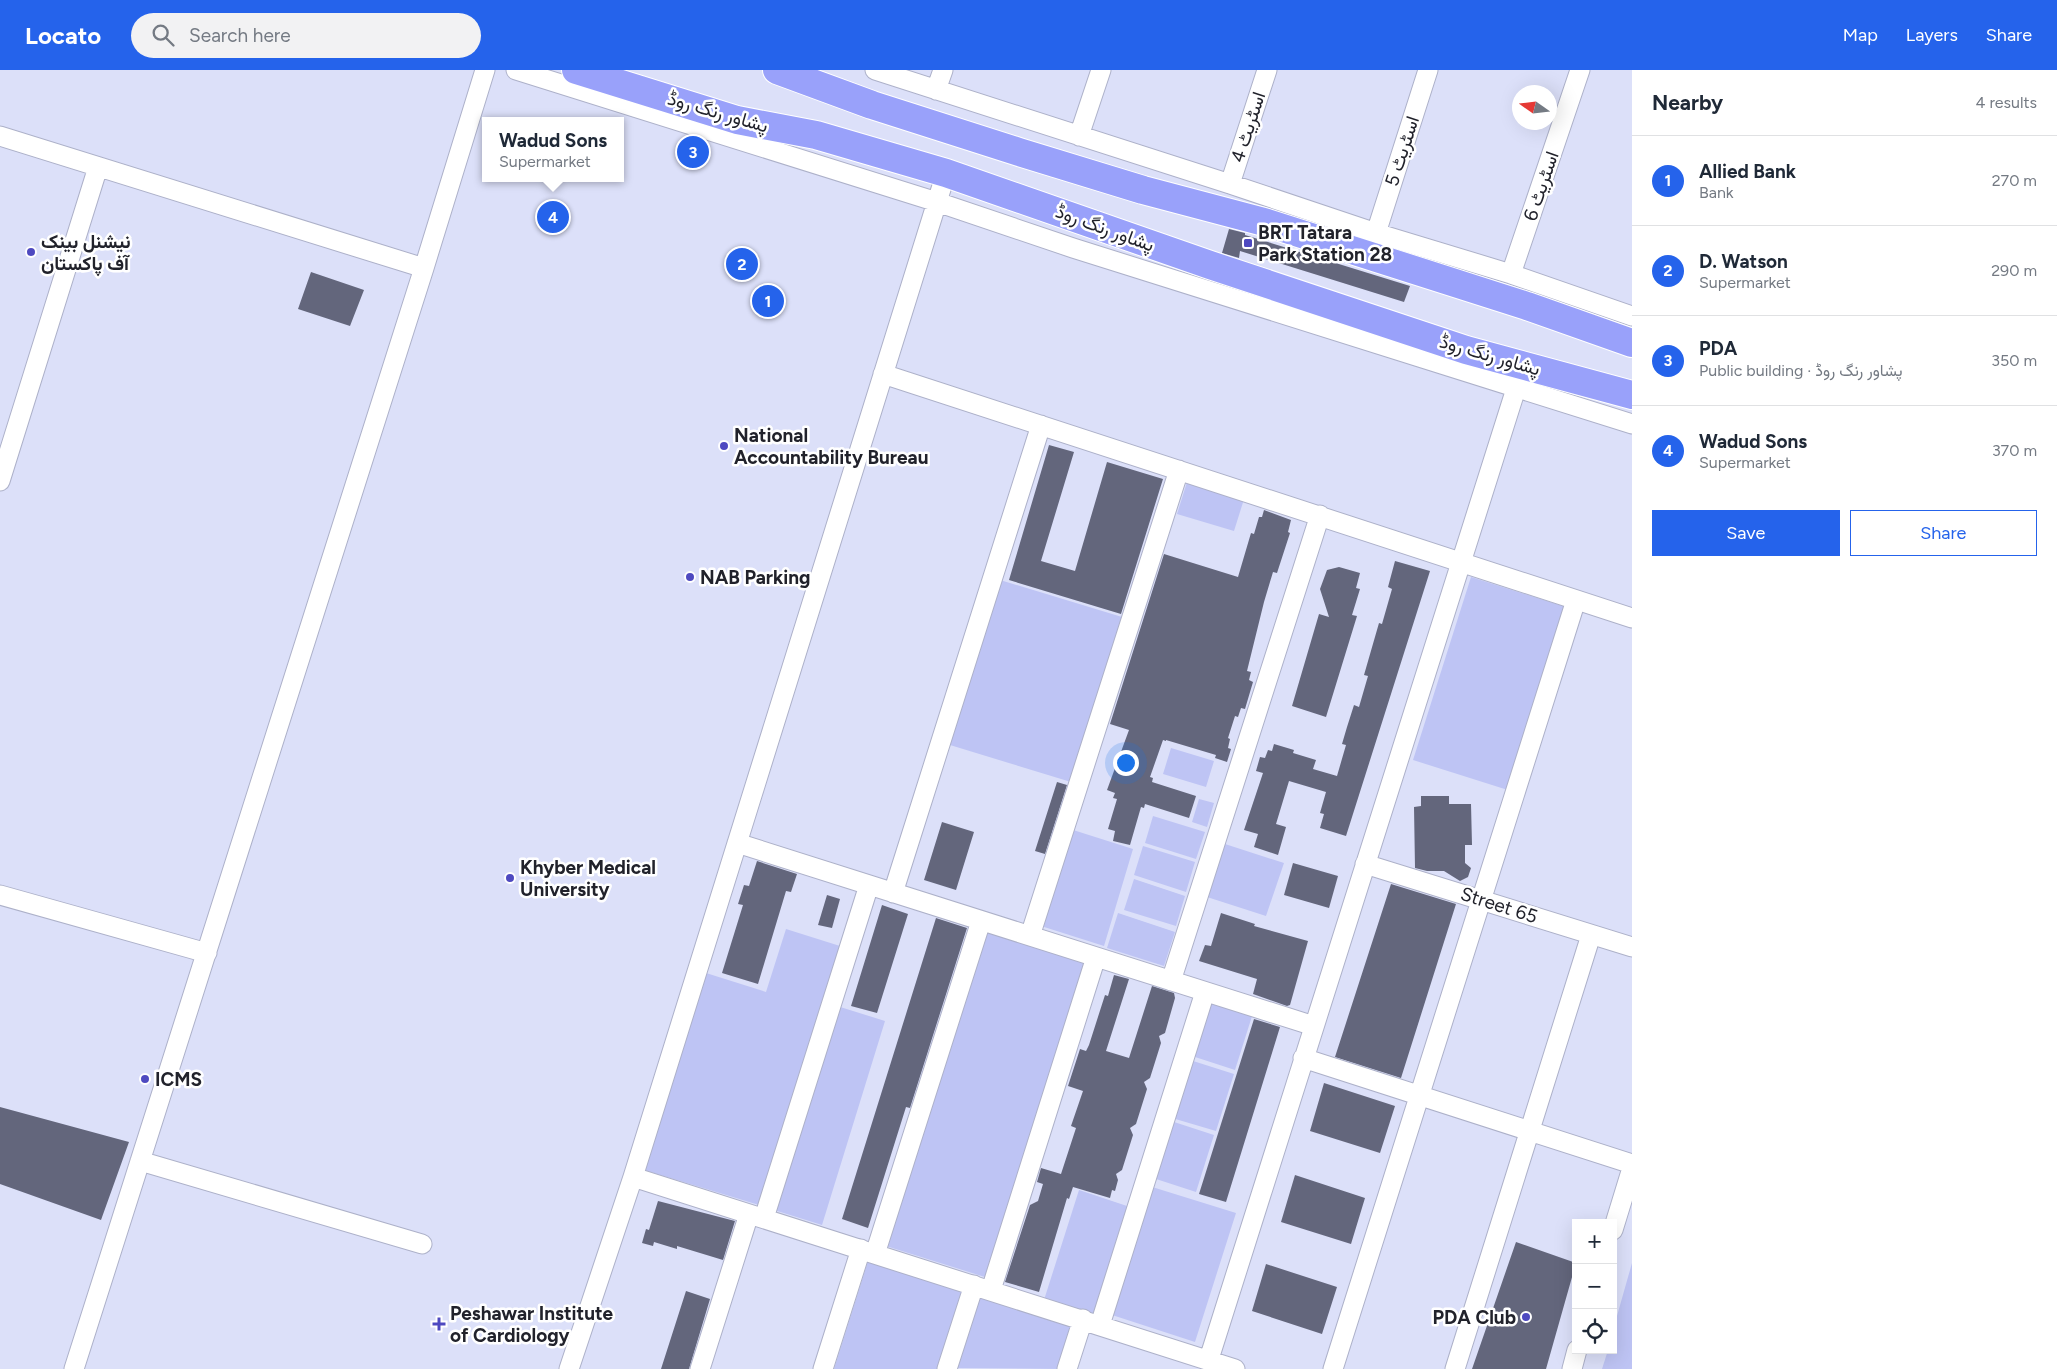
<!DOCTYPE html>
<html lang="en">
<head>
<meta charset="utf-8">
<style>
	:root { --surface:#fff; --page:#f2f2f3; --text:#1f2937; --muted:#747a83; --line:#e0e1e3; --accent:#2563eb }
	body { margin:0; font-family:Figtree,Vazirmatn,sans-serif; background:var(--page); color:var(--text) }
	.controls { position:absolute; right:15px; bottom:15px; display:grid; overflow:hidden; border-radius:0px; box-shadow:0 5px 20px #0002 }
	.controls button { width:45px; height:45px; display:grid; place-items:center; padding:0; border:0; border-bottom:1px solid var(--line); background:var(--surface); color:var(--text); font:25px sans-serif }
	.compass { position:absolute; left:1512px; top:15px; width:45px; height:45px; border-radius:50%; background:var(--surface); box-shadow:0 5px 20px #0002; rotate:284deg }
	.you { position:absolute; left:1125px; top:692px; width:18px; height:18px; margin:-12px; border:4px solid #fff; border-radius:50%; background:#1a73e8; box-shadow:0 0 0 8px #1a73e833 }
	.badge { display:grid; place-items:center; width:32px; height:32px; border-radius:50%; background:var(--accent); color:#fff; font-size:16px; font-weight:700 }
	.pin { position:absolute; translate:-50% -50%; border:2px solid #fff; box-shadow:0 1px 5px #0006 }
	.popup { position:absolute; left:482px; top:47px; width:142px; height:65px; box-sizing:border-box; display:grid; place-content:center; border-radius:0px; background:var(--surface); filter:drop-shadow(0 1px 4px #0005); font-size:16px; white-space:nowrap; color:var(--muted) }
	.popup b { font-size:19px; color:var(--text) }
	.popup::after { content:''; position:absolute; left:50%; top:100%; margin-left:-10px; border:10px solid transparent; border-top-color:var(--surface) }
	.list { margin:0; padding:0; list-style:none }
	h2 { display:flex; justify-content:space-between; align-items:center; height:65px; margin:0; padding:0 20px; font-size:21px }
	h2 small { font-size:16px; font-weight:400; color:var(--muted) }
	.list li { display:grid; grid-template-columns:32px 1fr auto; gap:15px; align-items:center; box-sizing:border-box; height:90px; padding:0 20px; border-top:1px solid var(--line) }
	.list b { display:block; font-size:19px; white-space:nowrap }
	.list p { margin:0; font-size:16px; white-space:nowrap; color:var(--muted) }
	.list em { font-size:16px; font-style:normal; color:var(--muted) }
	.actions { display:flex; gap:10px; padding:15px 20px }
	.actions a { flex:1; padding:11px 0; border:1px solid var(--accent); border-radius:0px; text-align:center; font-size:18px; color:var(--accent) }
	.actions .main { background:var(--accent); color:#fff }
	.icon { flex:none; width:28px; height:28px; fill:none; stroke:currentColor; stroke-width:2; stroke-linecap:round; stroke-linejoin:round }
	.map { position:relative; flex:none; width:1632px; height:1299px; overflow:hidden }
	header { display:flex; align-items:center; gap:30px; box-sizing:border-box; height:70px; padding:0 25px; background:var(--accent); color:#fff }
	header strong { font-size:24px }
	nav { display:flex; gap:28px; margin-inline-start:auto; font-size:18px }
	.search { width:350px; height:45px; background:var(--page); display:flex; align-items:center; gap:12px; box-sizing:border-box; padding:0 18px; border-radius:28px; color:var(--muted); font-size:19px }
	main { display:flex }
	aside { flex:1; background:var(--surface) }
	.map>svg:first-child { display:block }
	.green { fill:#bec4f4 }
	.building { fill:#63667c }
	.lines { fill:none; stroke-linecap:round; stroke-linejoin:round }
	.minor-casing { stroke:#adb1c9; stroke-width:21 }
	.highway-casing { stroke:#fff; stroke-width:30 }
	.minor { stroke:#fff; stroke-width:19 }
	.highway { stroke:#99a1fa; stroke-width:28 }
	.poi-dot { fill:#4e49c0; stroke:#fff; stroke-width:2 }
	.labels { text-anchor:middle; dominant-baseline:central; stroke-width:5; stroke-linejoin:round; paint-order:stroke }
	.street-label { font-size:19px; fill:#21222b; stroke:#fff }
	.poi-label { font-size:19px; font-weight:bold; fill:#21222b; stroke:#fff; text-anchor:start }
</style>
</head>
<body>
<header>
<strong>Locato</strong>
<div class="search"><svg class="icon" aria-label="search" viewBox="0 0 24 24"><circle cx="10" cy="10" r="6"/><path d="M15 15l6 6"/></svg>Search here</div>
<nav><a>Map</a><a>Layers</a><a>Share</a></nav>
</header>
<main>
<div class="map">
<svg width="1632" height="1299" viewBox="0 0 1632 1299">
	<rect width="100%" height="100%" fill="#dce0f9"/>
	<path class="green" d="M1188,409L1245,426L1234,461L1177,444Z
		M1471,507L1569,538L1511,721L1413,690Z
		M1000,510L1122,547L1071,712L950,675Z
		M1171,678L1214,691L1206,717L1163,704Z
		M1199,729L1214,733L1207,757L1192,752Z
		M1153,746L1205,762L1196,789L1145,773Z
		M1070,759L1133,779L1104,876L1041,856Z
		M1225,774L1284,793L1266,846L1207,827Z
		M1143,776L1195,792L1186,822L1134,805Z
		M1134,809L1185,826L1176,856L1124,840Z
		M1118,843L1175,862L1164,896L1107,878Z
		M786,859L840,876L759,1135L644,1100L706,903L766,922Z
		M986,860L1087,892L988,1208L886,1176Z
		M1209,929L1253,943L1235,1000L1192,986Z
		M837,936L885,951L822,1155L774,1140Z
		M1190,990L1234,1004L1216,1061L1172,1048Z
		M1171,1051L1214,1065L1196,1122L1153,1108Z
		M1149,1116L1236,1143L1195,1272L1109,1244Z
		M1079,1120L1127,1136L1093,1245L1044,1230Z
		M869,1188L967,1219L942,1299H834Z
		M1632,1193V1299H1602L1608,1280H1613V1260Z
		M981,1221L1078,1252L1063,1299L957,1298Z"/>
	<path class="building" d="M1229,159L1245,163V165L1410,216L1404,232L1240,181L1239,188L1222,183Z
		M311,202L364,220L350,256L298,239Z
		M1049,375L1074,382L1041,491L1075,501L1107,392L1163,409L1121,544L1009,510Z
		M1264,440L1291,450L1288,462L1290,463L1277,503L1273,502L1264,532L1247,601L1251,602L1249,610L1253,612L1245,639L1241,638L1238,647L1235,646L1228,668L1230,669L1228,678L1231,679L1227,692L1215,688L1216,685L1166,670V671L1163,670L1150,707L1153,708L1152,712L1196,726L1189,748L1145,734L1144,738L1141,737L1130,775L1113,771L1115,761L1108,759L1117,729L1113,728L1115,723L1107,720L1129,660L1110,654L1164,484L1238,507L1251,463L1254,464L1259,447H1262Z
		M1395,491L1430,501L1346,766L1320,758L1324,744L1320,743L1326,722L1289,711L1276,754L1286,757L1278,785L1254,777L1258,764L1244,760L1263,703L1256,701L1260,687L1265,688L1268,680L1272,681L1274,674L1294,680L1293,683L1316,690L1313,699L1337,706L1346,675L1342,674L1347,657L1354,635L1359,637L1368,606L1364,605L1379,553L1382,554L1392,519L1388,517Z
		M1339,497L1360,503L1356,518L1360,519L1352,545L1357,546L1326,647L1292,636L1319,544L1329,547L1320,519L1327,500Z
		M1057,712L1067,715L1045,784L1035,781Z
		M1421,726H1449V734H1471L1472,775H1465V793L1471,798L1468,807L1460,811L1444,801H1427L1415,798L1414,737L1421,736Z
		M942,752L974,762L956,820L924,810Z
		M757,791L797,804L791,822L786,821L758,914L722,903L743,835L738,834L744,815L749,816Z
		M1293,793L1338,806L1329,838L1284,825Z
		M1391,814L1456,834L1401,1008L1335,987Z
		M827,825L840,829L832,858L818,855Z
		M882,835L908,844L877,943L851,936Z
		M1221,843L1255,854L1254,856L1308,871L1290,935L1287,936L1253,924L1257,909L1199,891L1205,875L1211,876Z
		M936,848L967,858L910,1038L906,1037L868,1158L842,1149Z
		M1114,905L1129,909L1106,981L1129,988L1152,916L1174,923L1175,928L1165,963L1159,966L1161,973L1150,1008L1144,1012L1147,1019L1136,1054L1130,1058L1133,1065L1122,1100L1116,1104L1118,1110L1115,1121L1112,1120L1110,1128L1073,1117L1069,1129L1067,1128L1039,1222L1005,1212L1030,1135L1038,1131L1043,1114L1037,1112L1041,1098L1061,1104L1076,1058L1071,1056L1083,1021L1068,1016L1080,979L1086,981L1089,975L1105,925L1108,926Z
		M1254,949L1280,957L1226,1132L1199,1124Z
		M1324,1013L1395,1036L1380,1083L1310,1061Z
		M0,1037L129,1072L101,1150L0,1114Z
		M1295,1105L1365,1128L1351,1174L1281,1152Z
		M658,1131L735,1151L723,1190L677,1176V1179L654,1172L653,1176L642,1173L646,1159L649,1160Z
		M1516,1172L1576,1193L1546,1299H1472Z
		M1266,1194L1337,1217L1322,1264L1252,1241Z
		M686,1221L710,1229L689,1299H661Z"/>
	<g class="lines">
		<defs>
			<path id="minor" d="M516,0L937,132L1073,178L1632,354
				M875,0L1230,114L1376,163L1511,204L1632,246
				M936,20L943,0
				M0,66L424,198
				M1079,66L1101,0
				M1230,114L1267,0
				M1376,163L1428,0
				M1511,204L1580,0
				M883,304L1632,548
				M0,411L98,97
				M737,773L1314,956
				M1365,794L1632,877
				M893,823L1041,355
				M0,825L207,883
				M1030,866L1179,400
				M1171,911L1320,445
				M1303,988L1632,1094
				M140,1091L422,1174
				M633,1107L1235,1299
				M764,1148L869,815
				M1613,1160L1632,1098
				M875,1184L981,851
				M991,1220L1096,887
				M1100,1255L1205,922
				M1209,1289L1520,306
				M74,1299L424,198L485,0
				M569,1299L633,1107L946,103
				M700,1299L749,1144
				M823,1299L861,1179
				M947,1299L974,1215
				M1067,1299L1083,1249
				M1333,1299L1576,530
				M1455,1299L1591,865
				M1572,1299L1577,1280"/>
			<path id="highway" d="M576,0L737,50L816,65L946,103L1210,195L1466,280L1632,325
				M777,0L872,35L1019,82L1143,120L1264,152L1527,236L1632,273"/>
		</defs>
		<use href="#minor" class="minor-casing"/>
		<use href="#highway" class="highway-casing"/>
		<use href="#minor" class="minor"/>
		<use href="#highway" class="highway"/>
	</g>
	<g class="poi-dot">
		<rect x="1243" y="168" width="10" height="10" rx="2.5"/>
		<circle cx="31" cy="182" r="5"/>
		<circle cx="724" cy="376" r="5"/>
		<circle cx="690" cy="507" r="5"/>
		<circle cx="510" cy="808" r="5"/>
		<circle cx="145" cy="1009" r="5"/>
		<circle cx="1526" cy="1247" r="5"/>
		<path d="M436.5 1246.5h5v5h5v5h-5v5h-5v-5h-5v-5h5z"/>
	</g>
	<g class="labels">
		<g class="street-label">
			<text transform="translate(718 42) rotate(16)">پشاور رنگ روڈ</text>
			<text transform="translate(1248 57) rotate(-72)">اسٹریٹ 4</text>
			<text transform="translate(1402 81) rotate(-72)">اسٹریٹ 5</text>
			<text transform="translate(1541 116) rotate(-71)">اسٹریٹ 6</text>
			<text transform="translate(1105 158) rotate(20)">پشاور رنگ روڈ</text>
			<text transform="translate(1490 285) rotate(16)">پشاور رنگ روڈ</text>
			<text transform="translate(1499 835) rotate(18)">Street 65</text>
		</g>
		<g class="poi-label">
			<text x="1258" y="162">BRT Tatara<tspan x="1258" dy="22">Park Station 28</tspan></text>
			<text x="41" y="171">نیشنل بینک<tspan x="41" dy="22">آف پاکستان</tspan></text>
			<text x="734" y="365">National<tspan x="734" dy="22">Accountability Bureau</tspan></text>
			<text x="700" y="507">NAB Parking</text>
			<text x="520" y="797">Khyber Medical<tspan x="520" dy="22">University</tspan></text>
			<text x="155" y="1009">ICMS</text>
			<text x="450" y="1243">Peshawar Institute<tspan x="450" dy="22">of Cardiology</tspan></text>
			<text x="1516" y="1247" text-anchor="end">PDA Club</text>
		</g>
	</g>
</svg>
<div class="controls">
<button>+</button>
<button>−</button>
<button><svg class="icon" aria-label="locate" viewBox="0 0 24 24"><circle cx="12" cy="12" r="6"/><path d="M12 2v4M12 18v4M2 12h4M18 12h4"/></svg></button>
</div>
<svg class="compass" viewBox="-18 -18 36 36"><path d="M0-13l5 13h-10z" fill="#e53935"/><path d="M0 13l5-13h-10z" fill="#747a83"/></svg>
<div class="you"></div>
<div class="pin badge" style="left:768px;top:231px">1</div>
<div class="pin badge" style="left:742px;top:194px">2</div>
<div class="pin badge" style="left:693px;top:82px">3</div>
<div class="pin badge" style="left:553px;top:147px">4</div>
<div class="popup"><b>Wadud Sons</b>Supermarket</div>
</div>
<aside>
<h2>Nearby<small>4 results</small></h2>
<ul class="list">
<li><span class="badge">1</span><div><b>Allied Bank</b><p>Bank</p></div><em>270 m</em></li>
<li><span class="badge">2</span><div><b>D. Watson</b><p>Supermarket</p></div><em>290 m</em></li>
<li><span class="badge">3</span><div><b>PDA</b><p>Public building · پشاور رنگ روڈ</p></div><em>350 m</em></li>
<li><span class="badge">4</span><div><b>Wadud Sons</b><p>Supermarket</p></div><em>370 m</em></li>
</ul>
<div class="actions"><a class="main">Save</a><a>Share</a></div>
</aside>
</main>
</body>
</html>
